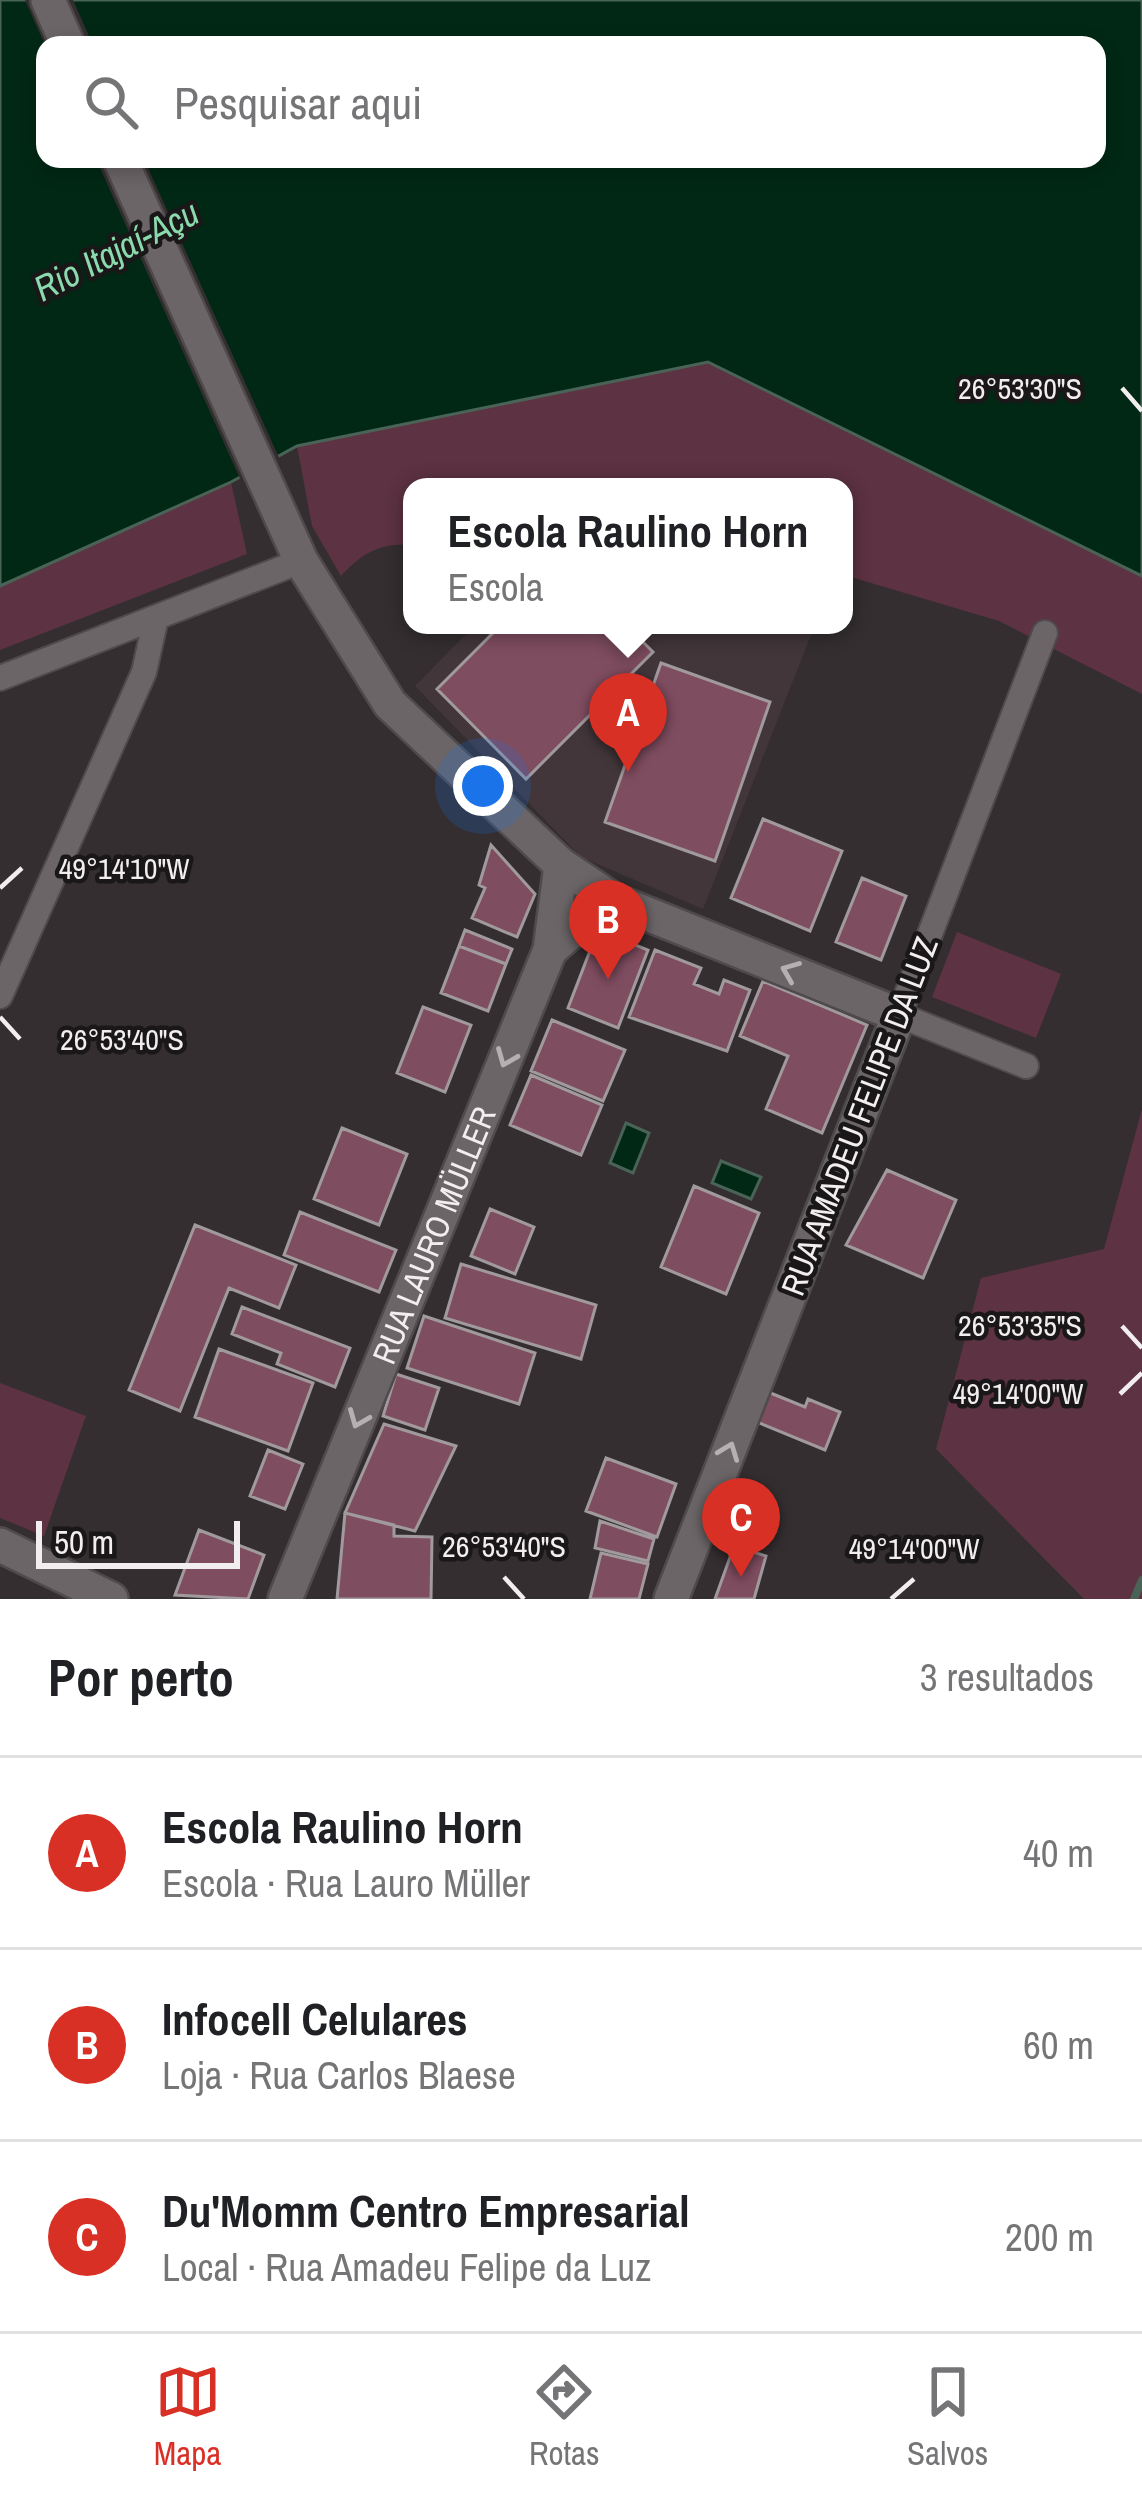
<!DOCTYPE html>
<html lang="pt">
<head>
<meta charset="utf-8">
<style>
	:root { --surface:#fff; --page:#f2f2f2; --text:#202124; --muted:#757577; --line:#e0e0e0; --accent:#d93025 }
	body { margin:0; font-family:"Archivo Narrow",sans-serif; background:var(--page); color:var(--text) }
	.scale { position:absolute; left:36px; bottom:30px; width:204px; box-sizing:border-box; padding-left:12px; border:6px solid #f2eeef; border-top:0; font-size:33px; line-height:42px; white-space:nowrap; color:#f2eeef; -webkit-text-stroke:9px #1a1718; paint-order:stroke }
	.you { position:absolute; left:483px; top:786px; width:42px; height:42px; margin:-30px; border:9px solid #fff; border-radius:50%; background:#1a73e8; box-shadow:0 0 0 18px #1a73e833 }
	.badge { display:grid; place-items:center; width:78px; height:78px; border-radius:50%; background:var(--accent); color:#fff; font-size:39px; font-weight:700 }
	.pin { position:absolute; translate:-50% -99px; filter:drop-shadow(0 3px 6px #0008) }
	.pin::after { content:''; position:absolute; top:63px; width:42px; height:36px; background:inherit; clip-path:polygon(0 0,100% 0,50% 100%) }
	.popup { position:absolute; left:403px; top:478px; width:450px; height:156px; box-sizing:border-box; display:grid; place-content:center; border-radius:24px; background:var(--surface); filter:drop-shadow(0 3px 9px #0005); font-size:39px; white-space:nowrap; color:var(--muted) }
	.popup b { font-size:45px; color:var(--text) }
	.popup::after { content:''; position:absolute; left:50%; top:100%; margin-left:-24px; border:24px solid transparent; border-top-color:var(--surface) }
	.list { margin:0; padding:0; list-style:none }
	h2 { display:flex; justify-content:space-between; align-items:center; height:156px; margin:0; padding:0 48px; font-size:51px }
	h2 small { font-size:39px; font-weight:400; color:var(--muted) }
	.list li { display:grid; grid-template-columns:78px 1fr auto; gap:36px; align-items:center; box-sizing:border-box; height:192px; padding:0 48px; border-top:3px solid var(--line) }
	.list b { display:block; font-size:45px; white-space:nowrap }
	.list p { margin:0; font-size:39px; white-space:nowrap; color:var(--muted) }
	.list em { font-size:39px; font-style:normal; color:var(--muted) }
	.icon { flex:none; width:66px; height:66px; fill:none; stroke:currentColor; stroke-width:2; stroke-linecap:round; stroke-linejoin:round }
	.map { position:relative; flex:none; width:1142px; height:1599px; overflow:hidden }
	.search { position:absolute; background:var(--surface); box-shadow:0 6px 18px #0003; left:36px; right:36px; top:36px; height:132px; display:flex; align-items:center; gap:30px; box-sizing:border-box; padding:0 42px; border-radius:24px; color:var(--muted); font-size:45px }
	.sheet { height:732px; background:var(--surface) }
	nav { display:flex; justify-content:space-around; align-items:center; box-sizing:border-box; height:168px; border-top:3px solid var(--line); background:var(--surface); font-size:33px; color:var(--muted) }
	nav a { display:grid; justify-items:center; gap:6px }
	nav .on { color:var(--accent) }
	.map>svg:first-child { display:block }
	.built { fill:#42363a }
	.green { fill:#5d3243 }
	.water { fill:#002815; stroke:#496356; stroke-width:3; fill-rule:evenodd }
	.pier { fill:#342e30 }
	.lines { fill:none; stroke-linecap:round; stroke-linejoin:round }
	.stream { stroke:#496356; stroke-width:8 }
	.building { fill:#7f4d60; stroke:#a19a9d; stroke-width:3 }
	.minor-casing { stroke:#4f4a4c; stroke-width:28 }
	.secondary-casing { stroke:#4f4a4c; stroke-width:38 }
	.minor { stroke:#6b6567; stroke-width:24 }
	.secondary { stroke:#6b6567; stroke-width:33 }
	.oneway { stroke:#b5b0b2 }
	.ticks { fill:none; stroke:#f2eeef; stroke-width:4.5 }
	.labels { text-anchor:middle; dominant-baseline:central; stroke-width:9; stroke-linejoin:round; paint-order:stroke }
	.street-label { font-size:33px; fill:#f2eeef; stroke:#1a1718 }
	.water-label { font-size:36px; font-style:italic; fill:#8adaae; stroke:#1a1718 }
	.ticks-label { font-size:30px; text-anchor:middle; fill:#f2eeef; stroke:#1a1718; stroke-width:9; stroke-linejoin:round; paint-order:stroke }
</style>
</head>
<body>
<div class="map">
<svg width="1142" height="1599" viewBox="0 0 1142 1599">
	<rect width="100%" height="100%" fill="#342e30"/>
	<path class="built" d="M475,625H815L703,909L581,857L415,686Z"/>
	<path class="green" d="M708,362L1142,576V694L999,621L844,575V487H412V545C381,542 361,554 341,576L312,526L297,446Z
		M231,482L247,554L0,650V586Z
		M957,932L1061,974L1036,1038L932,997Z
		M1142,1109V1599H1084L936,1449L981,1278L1104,1249Z
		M0,1383L86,1416L44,1536L0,1518Z"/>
	<path class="water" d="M0,0H1142V576L708,362L297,446L231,482L0,586ZM45,45H1097V159H45Z
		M626,1123L649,1133L633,1173L610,1163Z
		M721,1161L761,1177L751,1199L712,1183Z"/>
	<path class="pier" d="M25,0H73L93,45H45Z
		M96,159H144L281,462L242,483Z"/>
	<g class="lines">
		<path class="stream" d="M1134,1599L1142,1580"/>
	</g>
	<path class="building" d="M501,625H626L653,652L526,779L437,689Z
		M661,663L770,702L715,861L605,822Z
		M763,819L842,851L810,931L731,898Z
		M491,845L535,894L517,937L472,918L485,888L479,885Z
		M862,878L906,896L881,960L836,942Z
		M465,930L512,949L506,964L459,946Z
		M598,930L648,950L618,1028L568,1008Z
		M459,946L506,964L488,1011L441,993Z
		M655,950L701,968L694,984L719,994L724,980L750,990L727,1051L629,1017Z
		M763,981L867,1025L822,1133L766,1109L788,1056L740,1036Z
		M423,1007L471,1025L445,1092L397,1073Z
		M552,1020L625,1050L603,1101L531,1071Z
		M531,1075L602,1105L581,1155L510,1125Z
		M342,1128L407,1154L379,1225L314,1199Z
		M887,1170L956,1200L923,1278L846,1245Z
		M694,1186L759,1213L726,1294L661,1267Z
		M490,1209L534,1227L515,1274L471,1256Z
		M300,1212L396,1250L379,1292L284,1255Z
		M195,1225L296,1265L279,1308L229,1288L180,1411L129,1390Z
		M461,1264L596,1305L581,1359L445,1318Z
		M242,1307L350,1348L335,1387L277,1364L281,1353L232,1334Z
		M424,1316L535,1353L519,1404L407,1368Z
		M219,1349L313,1383L288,1451L195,1417Z
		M396,1374L439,1388L425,1430L383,1416Z
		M768,1392L805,1407L808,1399L840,1412L825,1450L757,1422Z
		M384,1424L456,1446L415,1531L345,1513Z
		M268,1450L303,1464L285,1509L250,1496Z
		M606,1458L676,1484L657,1537L586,1511Z
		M345,1513L394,1525V1536L432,1537L431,1599H337Z
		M600,1521L654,1539L648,1561L595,1548Z
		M199,1530L264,1555L248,1599L175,1595Z
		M734,1546L766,1556L754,1599H715Z
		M601,1553L648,1564L639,1599H590Z"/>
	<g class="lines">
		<defs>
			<path id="minor" d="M0,678L301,561
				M0,996L144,672L156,618
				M1026,1066L899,1015L1045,633"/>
			<g id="secondary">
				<path d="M48,0L68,45"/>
				<path d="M120,159L301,561L390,704L561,865L615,901L899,1015L671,1599"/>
				<path d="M550,950L590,915L615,901"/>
				<path d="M0,1545L111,1599"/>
				<path id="s1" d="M285,1599L550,950L561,865"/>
			</g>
		</defs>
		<use href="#minor" class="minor-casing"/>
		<use href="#secondary" class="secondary-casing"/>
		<use href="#minor" class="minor"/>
		<use href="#secondary" class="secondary"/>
	</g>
	<defs><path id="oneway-chevron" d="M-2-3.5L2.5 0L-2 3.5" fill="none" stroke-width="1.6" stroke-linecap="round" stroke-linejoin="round" transform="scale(3)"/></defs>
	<g class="oneway">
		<use href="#oneway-chevron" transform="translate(790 971) rotate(-158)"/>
		<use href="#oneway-chevron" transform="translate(506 1058) rotate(112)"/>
		<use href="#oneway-chevron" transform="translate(358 1419) rotate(112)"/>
		<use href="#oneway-chevron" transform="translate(729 1451) rotate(-69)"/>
	</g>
	<path class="ticks" d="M1122,388L1142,411M0,888L22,868M0,1017L20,1039M1122,1326L1142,1348M1120,1394L1142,1373M504,1577L524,1599M891,1599L914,1579"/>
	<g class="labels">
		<g class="street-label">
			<text transform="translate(859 1116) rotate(-69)">RUA AMADEU FELIPE DA LUZ</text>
			<text stroke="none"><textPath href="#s1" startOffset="393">RUA LAURO MÜLLER</textPath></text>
		</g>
		<g class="water-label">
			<text transform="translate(116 250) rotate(-27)">Rio Itajaí-Açu</text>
		</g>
	</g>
	<g class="ticks-label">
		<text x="1020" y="399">26°53'30"S</text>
		<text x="124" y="879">49°14'10"W</text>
		<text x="122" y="1050">26°53'40"S</text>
		<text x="1020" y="1336">26°53'35"S</text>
		<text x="1018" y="1404">49°14'00"W</text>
		<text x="504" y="1557">26°53'40"S</text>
		<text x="914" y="1559">49°14'00"W</text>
	</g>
</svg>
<div class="scale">50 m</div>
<div class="you"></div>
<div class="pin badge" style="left:628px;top:772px">A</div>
<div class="popup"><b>Escola Raulino Horn</b>Escola</div>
<div class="pin badge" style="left:608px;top:979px">B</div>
<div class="pin badge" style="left:741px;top:1577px">C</div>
<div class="search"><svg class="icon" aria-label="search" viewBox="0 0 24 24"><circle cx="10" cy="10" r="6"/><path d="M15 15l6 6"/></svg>Pesquisar aqui</div>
</div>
<section class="sheet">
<h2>Por perto<small>3 resultados</small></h2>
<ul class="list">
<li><span class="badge">A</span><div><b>Escola Raulino Horn</b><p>Escola · Rua Lauro Müller</p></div><em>40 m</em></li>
<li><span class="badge">B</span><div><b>Infocell Celulares</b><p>Loja · Rua Carlos Blaese</p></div><em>60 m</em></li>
<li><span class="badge">C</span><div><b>Du'Momm Centro Empresarial</b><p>Local · Rua Amadeu Felipe da Luz</p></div><em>200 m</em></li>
</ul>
</section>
<nav>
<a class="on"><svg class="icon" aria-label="map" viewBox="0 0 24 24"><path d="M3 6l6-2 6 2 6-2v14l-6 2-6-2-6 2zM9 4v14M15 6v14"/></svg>Mapa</a>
<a><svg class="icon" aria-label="directions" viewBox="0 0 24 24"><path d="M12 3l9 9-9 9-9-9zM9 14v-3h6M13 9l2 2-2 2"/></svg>Rotas</a>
<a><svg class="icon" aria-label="saved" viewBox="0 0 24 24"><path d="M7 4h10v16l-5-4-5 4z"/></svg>Salvos</a>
</nav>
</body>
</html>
